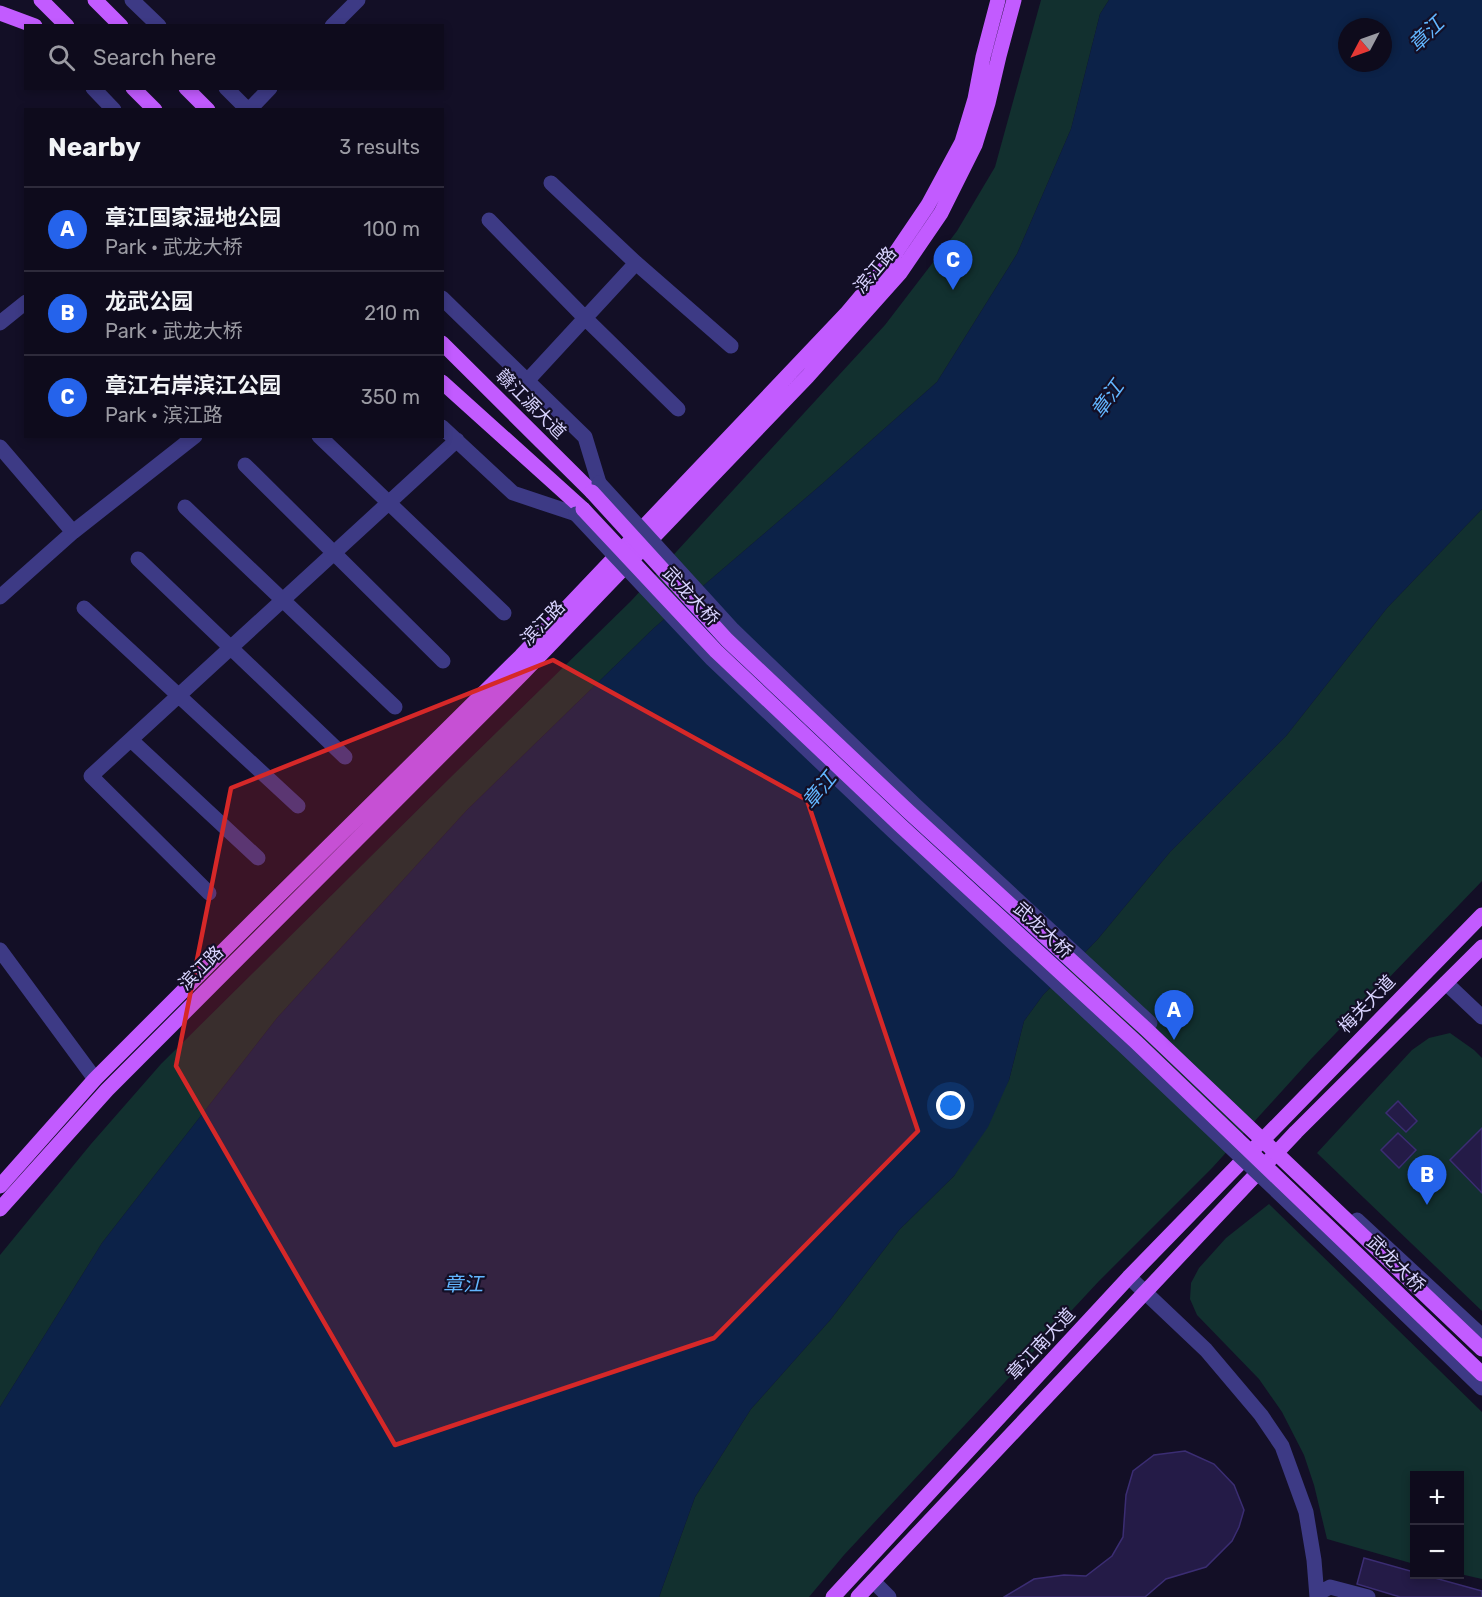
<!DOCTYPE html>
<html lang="en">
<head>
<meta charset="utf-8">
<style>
	:root { --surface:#0e0b1c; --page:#1c1929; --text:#f1f3f6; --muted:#9b9ba3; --line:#2e2b3b; --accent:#2563eb }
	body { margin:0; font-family:Rubik,"Noto Sans SC",sans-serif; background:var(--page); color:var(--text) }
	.controls { position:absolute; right:18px; bottom:18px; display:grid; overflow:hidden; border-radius:0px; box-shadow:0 3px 9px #0003 }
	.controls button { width:54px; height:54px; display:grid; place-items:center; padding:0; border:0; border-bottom:2px solid var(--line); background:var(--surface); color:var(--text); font:30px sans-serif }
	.compass { position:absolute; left:1338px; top:18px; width:54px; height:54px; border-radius:50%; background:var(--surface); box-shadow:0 3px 9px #0003; rotate:229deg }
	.you { position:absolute; left:951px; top:1106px; width:21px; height:21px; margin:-15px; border:4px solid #fff; border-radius:50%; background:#1a73e8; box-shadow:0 0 0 9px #1a73e833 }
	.badge { display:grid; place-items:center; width:39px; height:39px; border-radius:50%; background:var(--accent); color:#fff; font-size:20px; font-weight:700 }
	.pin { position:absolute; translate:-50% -50px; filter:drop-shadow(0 2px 3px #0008) }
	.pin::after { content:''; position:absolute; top:32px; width:21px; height:18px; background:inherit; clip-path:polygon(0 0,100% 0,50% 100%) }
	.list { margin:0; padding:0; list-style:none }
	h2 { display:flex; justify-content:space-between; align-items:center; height:78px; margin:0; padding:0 24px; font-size:26px }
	h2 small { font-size:20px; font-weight:400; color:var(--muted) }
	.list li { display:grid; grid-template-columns:39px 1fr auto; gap:18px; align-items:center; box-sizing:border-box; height:84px; padding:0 24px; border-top:2px solid var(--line) }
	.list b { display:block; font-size:22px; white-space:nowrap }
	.list p { margin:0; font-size:20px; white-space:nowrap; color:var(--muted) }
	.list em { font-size:20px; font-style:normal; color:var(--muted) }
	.icon { flex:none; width:33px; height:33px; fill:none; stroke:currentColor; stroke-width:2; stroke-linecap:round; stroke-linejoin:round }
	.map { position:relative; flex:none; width:1482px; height:1597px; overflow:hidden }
	.search { position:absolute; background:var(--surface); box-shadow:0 3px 9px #0003; left:24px; top:24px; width:420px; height:66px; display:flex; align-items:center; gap:15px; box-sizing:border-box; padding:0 21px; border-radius:0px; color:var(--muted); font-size:22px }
	.panel { position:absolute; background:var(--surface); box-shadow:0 3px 9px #0003; left:24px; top:108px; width:420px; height:330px; border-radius:0px }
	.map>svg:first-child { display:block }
	.green { fill:#12302f }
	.water { fill:#0c2248; fill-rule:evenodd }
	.building { fill:#241b47; stroke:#3b2d73; stroke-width:1.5 }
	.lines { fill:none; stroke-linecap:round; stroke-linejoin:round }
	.minor { stroke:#3d3a85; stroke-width:15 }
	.major { stroke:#c25bff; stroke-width:15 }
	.minor-bridge { stroke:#3d3a85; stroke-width:15 }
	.major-bridge { stroke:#c25bff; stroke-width:15 }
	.marked { fill:#d62828; fill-opacity:0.2; stroke:#d62828; stroke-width:4.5; stroke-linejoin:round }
	.labels { text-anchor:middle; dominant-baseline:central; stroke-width:4.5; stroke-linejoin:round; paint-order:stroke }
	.street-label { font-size:18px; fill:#d9d4ff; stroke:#130f26 }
	.water-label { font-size:20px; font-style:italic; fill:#62b6ff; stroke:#130f26 }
</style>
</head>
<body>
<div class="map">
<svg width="1482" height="1597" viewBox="0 0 1482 1597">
	<rect width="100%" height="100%" fill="#130f26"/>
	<path class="green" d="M1041,0H1109L1100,14L1071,129L1017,254L937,382L822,484L654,628L467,810L277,1018L102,1243L0,1407V1255L91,1144L161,1064L453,775L631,601L885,325L957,231L995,167Z
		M1482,509V881L1311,1059L1212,1168L1099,1281L844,1555L809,1597H659L695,1497L751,1409L831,1319L899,1230L954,1176L1009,1080L1024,1021L1043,995L1097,940L1170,852L1286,736L1387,608Z
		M1450,1033L1474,1050L1482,1058V1311L1317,1153L1412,1050L1429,1038Z
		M1269,1204L1482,1412V1579L1460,1574V1476H1414V1564L1327,1539L1314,1485L1304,1455L1282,1412L1259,1379L1197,1315L1190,1299L1191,1283L1199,1268L1226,1238Z"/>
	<path class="water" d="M1109,0H1482V509L1387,608L1286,736L1170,852L1097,940L1043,995L1024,1021L1009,1080L988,1127L954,1176L899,1230L831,1319L751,1409L695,1497L659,1597H0V1407L102,1243L277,1018L467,810L654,628L822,484L937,382L1017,254L1071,129L1100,14ZM1347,27H1383V63H1347Z"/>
	<path class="building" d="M1398,1101L1417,1121L1406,1132L1386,1113Z
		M1482,1128V1193L1450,1160Z
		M1398,1133L1416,1150L1399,1168L1381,1150Z
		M1185,1451L1214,1464L1234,1485L1244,1510L1239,1527L1232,1541L1206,1567L1166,1579L1145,1597H1004L1034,1579L1064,1575L1086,1576L1112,1556L1123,1537L1126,1495L1133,1471L1154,1455Z
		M1364,1558L1414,1572V1575H1424L1482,1591V1597H1400L1357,1584Z"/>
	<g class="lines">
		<path class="minor" d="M132,0L159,26
			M332,26L358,0
			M93,88L114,110
			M226,88L248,110
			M249,110L270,88
			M551,183L636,263L731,346
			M489,220L585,318L678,409
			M442,298L585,437L599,483
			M0,323L26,302
			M527,381L636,263
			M442,427L513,493L576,514
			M319,436L504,613
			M0,447L73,532
			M245,465L443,661
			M185,507L395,707
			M138,559L345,757
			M0,597L73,532L195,436
			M84,608L298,806
			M131,740L258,858
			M209,893L91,776L457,440
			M0,950L95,1079
			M1446,983L1482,1017
			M1129,1277L1206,1350L1261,1415L1282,1446L1306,1512L1314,1560L1317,1597
			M873,1581L889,1597
			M1317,1594L1330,1587L1368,1597"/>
		<path class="major" d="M41,0L67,26
			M95,0L121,26
			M0,13L35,26
			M133,88L155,110
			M186,88L208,110
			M442,343L592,492
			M442,382L583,509
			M0,1186L95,1079L254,920L521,656L846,314L888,264L928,205L962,142L975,99L983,57L998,0
			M0,1209L107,1090L524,672L808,376L900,273L941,213L975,145L988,103L999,56L1014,0
			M833,1597L1129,1277L1482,915
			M858,1597L1296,1132L1482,947"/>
		<path class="minor-bridge" d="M599,483L733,630L915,805L1150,1023
			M576,514L712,659L893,831L1125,1047L1341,1252L1482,1388
			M1357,1220L1482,1336"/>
		<path class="major-bridge" d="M592,492L727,640L909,812L1147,1030L1482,1349
			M583,509L716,651L900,825L1136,1042L1482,1374"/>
	</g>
	<path class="marked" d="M553,660L807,800L918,1131L714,1338L395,1445L176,1066L231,788Z"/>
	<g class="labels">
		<g class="street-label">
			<text transform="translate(875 270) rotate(-50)">滨江路</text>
			<text transform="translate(531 404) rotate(45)">赣江源大道</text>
			<text transform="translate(691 596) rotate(47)">武龙大桥</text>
			<text transform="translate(543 623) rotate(-46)">滨江路</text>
			<text transform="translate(1043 930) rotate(43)">武龙大桥</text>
			<text transform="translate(201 968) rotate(-45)">滨江路</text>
			<text transform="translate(1367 1004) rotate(-46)">梅关大道</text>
			<text transform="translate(1396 1264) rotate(44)">武龙大桥</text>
			<text transform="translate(1041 1344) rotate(-47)">章江南大道</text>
		</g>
		<g class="water-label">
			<text transform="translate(1426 34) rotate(-44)">章江</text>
			<text transform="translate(1107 399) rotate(-54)">章江</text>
			<text transform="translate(819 790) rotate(-51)">章江</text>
			<text x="463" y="1284">章江</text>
		</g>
	</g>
</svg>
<div class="controls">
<button>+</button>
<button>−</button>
</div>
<svg class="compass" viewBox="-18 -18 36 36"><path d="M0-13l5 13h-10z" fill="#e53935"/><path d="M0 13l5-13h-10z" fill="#9b9ba3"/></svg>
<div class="you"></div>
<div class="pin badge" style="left:1174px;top:1040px">A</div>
<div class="pin badge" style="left:1427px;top:1205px">B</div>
<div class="pin badge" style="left:953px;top:290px">C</div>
<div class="search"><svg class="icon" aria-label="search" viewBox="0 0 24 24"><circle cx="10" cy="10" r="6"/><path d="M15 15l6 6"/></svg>Search here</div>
<section class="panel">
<h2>Nearby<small>3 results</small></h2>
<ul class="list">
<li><span class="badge">A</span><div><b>章江国家湿地公园</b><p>Park · 武龙大桥</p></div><em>100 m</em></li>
<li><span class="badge">B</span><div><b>龙武公园</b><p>Park · 武龙大桥</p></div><em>210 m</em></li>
<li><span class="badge">C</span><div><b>章江右岸滨江公园</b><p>Park · 滨江路</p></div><em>350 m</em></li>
</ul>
</section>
</div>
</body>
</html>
